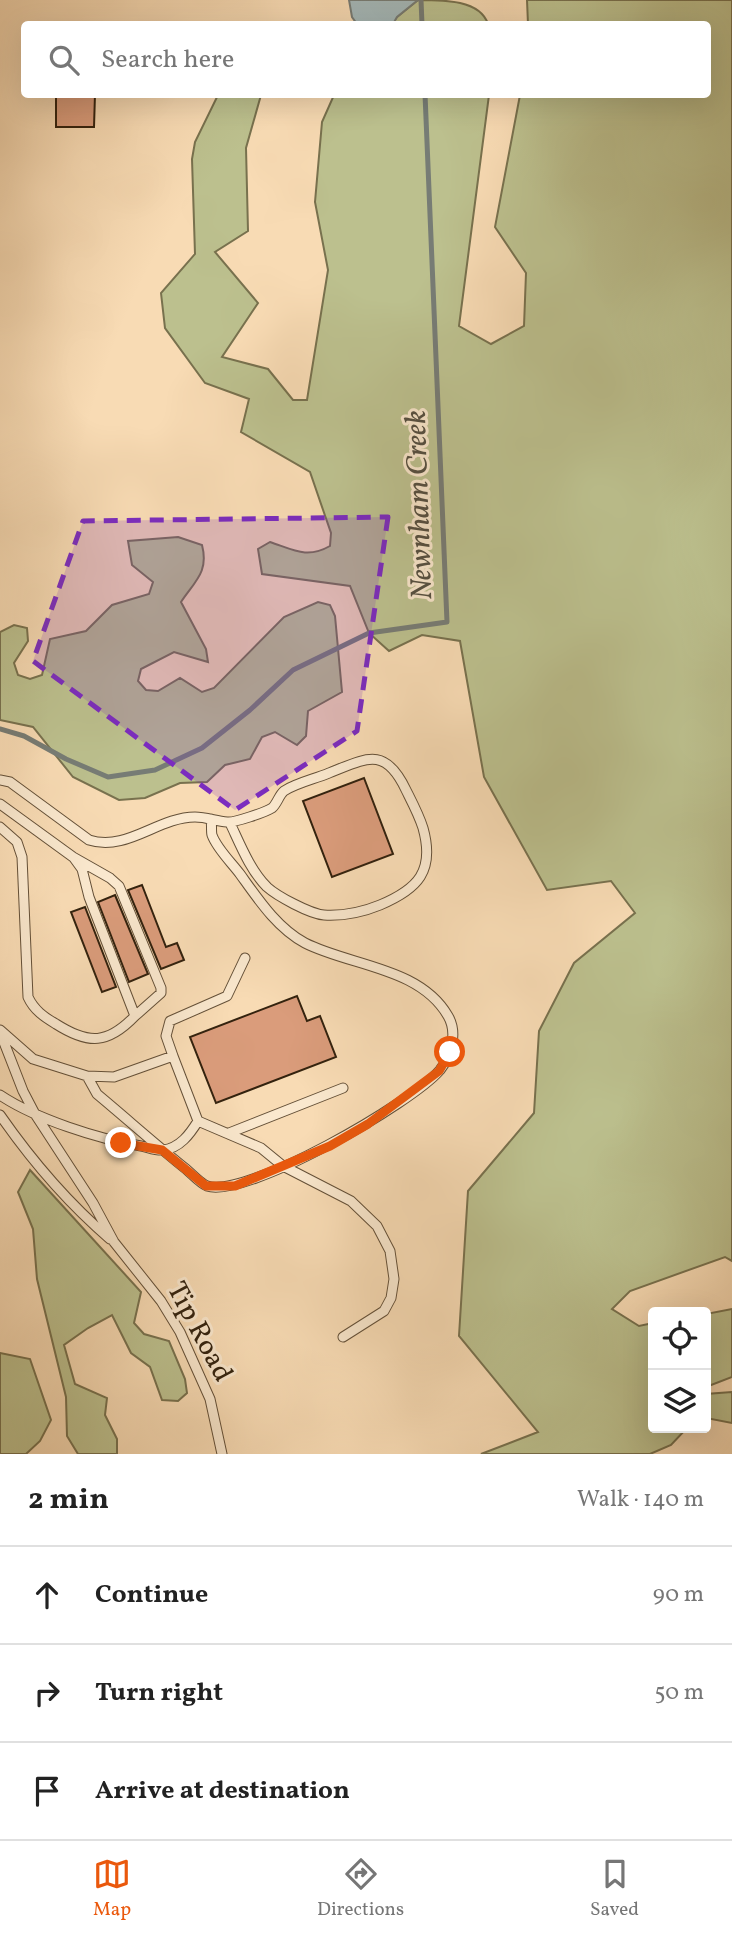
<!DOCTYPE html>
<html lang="en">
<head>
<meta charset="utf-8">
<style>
	:root { --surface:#fff; --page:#f2f2f2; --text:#222; --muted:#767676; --line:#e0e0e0; --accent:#ea580c }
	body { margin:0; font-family:Vollkorn,serif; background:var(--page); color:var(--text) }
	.controls { position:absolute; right:21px; bottom:21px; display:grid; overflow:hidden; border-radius:7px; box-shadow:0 7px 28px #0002 }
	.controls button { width:63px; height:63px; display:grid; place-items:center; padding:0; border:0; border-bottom:2px solid var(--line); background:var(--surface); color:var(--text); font:35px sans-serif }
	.stop { position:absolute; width:21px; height:21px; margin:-16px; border:5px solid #ea580c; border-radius:50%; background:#fff }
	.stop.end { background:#ea580c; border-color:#fff; box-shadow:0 2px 7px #0008 }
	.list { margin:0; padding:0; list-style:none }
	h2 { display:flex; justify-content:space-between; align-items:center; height:91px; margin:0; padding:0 28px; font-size:30px }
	h2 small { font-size:23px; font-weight:400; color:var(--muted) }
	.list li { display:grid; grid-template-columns:46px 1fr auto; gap:21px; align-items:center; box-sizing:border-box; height:98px; padding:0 28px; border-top:2px solid var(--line) }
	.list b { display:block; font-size:26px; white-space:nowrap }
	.list em { font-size:23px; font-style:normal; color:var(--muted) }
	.icon { flex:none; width:38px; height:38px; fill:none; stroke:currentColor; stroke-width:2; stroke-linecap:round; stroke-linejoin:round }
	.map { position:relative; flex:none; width:732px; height:1454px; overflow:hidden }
	.search { position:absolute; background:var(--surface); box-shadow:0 7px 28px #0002; left:21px; right:21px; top:21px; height:77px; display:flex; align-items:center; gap:18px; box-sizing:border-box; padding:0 24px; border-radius:7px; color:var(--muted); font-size:26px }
	.sheet { height:385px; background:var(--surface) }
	nav { display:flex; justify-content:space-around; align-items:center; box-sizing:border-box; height:98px; border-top:2px solid var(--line); background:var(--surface); font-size:19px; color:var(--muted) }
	nav a { display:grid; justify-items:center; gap:4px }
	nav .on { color:var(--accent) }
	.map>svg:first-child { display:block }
	.green { fill:#bcc08e; stroke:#78714e; stroke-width:2 }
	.water { fill:#a4b8b9; stroke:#777c75; stroke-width:2 }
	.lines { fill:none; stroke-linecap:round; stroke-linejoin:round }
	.stream { stroke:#777c75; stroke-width:5 }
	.building { fill:#da9c7b; stroke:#33220e; stroke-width:2 }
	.lane-casing { stroke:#645038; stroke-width:11 }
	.lane { stroke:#fae8ce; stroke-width:9 }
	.route { stroke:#ea580c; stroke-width:9 }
	.marked { fill:#7b2cbf; fill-opacity:0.2; stroke:#7b2cbf; stroke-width:5; stroke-dasharray:14 9; stroke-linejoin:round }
	.labels { text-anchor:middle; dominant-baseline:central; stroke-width:6; stroke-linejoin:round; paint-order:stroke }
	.street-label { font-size:28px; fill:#33220e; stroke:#fae8ce }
	.water-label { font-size:30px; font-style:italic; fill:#554f41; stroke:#fae8ce }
</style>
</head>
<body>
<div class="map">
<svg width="732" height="1454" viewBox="0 0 732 1454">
	<rect width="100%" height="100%" fill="#f8dbb4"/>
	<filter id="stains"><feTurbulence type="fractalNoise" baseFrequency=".00286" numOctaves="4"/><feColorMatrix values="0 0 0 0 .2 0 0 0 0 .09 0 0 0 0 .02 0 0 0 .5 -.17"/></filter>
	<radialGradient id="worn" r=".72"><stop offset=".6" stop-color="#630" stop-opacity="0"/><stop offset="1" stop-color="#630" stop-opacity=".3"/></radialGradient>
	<path class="green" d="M418,0C445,0 480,0 488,24H392L397,17Z
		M527,0H732V1261L725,1257L630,1291L612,1309L639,1326L653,1323V1428H687L671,1445L650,1454H481L538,1432L459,1336L468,1191L534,1113L539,1031L574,963L635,913L611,881L547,890L484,777L460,641L422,635L389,651L369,633L350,586L262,574L258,549L270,542C294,550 307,559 330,546L331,533L310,472L241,432L249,399L205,383L165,328L161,293L195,254L192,159L195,142L218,95H261L246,148L248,231L215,252L258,303L222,357L268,369L293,400H307L328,270L315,202L322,122L334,95H489L459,326L491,344L524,326L526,273L495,227L520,95L708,94V24H528Z
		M178,537L202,545C209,572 195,581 181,602L206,649L208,662L174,652L141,669L138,681L146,690L158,691L180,678L202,692L214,688L284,617L318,602L330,605L335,616L342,692L308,711L306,736L297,745L275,732L262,737L250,759L225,765L207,782L180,783L145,798L119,800L73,777L33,727L0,720V632L14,625L27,628L28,641L14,663L18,675L30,679L42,675L50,639L86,631L112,605L149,594L153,582L132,565L128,541Z
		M30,1170L141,1292L134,1323L144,1334L169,1341L185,1379L187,1393L178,1401L162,1400L150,1367L131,1353L112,1315L88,1328L64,1345L75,1384L107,1398L105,1415L117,1439V1454H78L67,1436L66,1397L37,1279L33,1229L18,1192Z
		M732,1309V1377L706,1387V1314Z
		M0,1353L30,1359L51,1420L40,1441L26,1454H0Z
		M732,1392V1423L706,1418V1394Z"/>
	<path class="water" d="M349,0H418L397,17L393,24H357L352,17Z"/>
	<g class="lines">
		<path class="stream" d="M421,0L422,24
			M0,729L24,736L66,759L108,777L155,770L202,748L250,710L293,670L369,633L447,622L425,94"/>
	</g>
	<path class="building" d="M56,94H95L94,127H56Z
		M364,778L393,854L332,877L303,801Z
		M142,885L166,947L177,943L184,960L161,969L128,890Z
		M115,895L148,974L129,982L98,902Z
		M85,907L116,987L102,992L71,912Z
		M297,996L307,1021L320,1016L336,1057L216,1103L190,1037Z"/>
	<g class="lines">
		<defs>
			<path id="lane" d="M0,780L10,782L89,840C127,852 158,817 195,817C206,817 216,821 227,822C234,823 266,812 272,808C277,804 279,795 284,791C296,783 315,779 329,773C367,758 385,746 406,790C412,802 419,815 423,828C435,871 418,889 380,905C363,912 342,916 324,915C310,914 277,896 267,887C250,870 240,844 230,823
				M0,804L73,857L110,878L119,886L161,988V993L135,1016
				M0,827L17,842L22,857L28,997C34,1010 44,1017 56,1024C89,1045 108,1044 135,1016L89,897L82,869L74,858
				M0,1030L33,1059L87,1076L114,1077L173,1056L198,1121C190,1134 180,1148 163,1150C156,1151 147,1147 141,1146C98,1139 36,1119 0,1095
				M0,1032L23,1091L35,1114L93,1203L114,1242L161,1301L180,1332L210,1399L222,1454
				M173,1056L166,1036L170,1021L227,996L245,958
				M87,1076L97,1094C127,1119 156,1145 186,1169C192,1174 200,1183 207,1186C246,1199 412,1103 440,1070C451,1056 458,1033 448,1016C420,967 350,966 305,943C277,928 258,899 240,874C232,863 217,849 212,835C211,831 212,824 211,819
				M0,1115C32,1161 68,1203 110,1239
				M198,1121L261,1148L283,1166L351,1201L377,1226L390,1251L394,1279L391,1298L384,1311L343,1337
				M229,1133L343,1088"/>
		</defs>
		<use href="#lane" class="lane-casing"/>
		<use href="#lane" class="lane"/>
	</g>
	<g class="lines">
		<path class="route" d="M121,1143L162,1150L206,1186H235L330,1146L368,1124L439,1071L450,1052"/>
	</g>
	<path class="marked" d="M388,517L357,731L235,810L33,661L83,521Z"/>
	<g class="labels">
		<g class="street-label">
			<text transform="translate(199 1332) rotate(62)">Tip Road</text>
		</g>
		<g class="water-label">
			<text transform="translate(420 505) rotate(-92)">Newnham Creek</text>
		</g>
	</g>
	<rect width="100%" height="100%" filter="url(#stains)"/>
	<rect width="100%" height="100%" fill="url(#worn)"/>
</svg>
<div class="controls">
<button><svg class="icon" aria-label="locate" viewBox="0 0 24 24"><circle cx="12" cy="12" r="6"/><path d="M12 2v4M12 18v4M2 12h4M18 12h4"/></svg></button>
<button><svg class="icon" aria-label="layers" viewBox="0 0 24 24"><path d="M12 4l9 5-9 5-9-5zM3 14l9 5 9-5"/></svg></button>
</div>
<div class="stop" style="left:450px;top:1052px"></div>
<div class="stop end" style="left:121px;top:1143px"></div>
<div class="search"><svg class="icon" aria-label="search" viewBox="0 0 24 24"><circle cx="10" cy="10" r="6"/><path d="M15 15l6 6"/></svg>Search here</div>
</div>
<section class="sheet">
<h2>2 min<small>Walk · 140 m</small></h2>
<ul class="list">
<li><svg class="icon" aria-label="ahead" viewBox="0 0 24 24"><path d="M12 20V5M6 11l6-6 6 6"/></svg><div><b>Continue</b></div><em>90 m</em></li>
<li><svg class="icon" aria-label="right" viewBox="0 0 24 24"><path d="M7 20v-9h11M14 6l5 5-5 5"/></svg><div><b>Turn right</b></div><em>50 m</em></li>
<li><svg class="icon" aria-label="arrive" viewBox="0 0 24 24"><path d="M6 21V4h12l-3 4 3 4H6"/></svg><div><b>Arrive at destination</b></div></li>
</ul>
</section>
<nav>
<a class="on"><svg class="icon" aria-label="map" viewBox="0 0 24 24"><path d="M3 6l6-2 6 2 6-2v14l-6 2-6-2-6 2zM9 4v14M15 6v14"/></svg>Map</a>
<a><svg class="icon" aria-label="directions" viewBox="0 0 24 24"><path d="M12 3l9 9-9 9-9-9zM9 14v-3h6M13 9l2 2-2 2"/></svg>Directions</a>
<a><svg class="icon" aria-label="saved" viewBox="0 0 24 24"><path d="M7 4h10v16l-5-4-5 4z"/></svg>Saved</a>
</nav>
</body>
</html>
